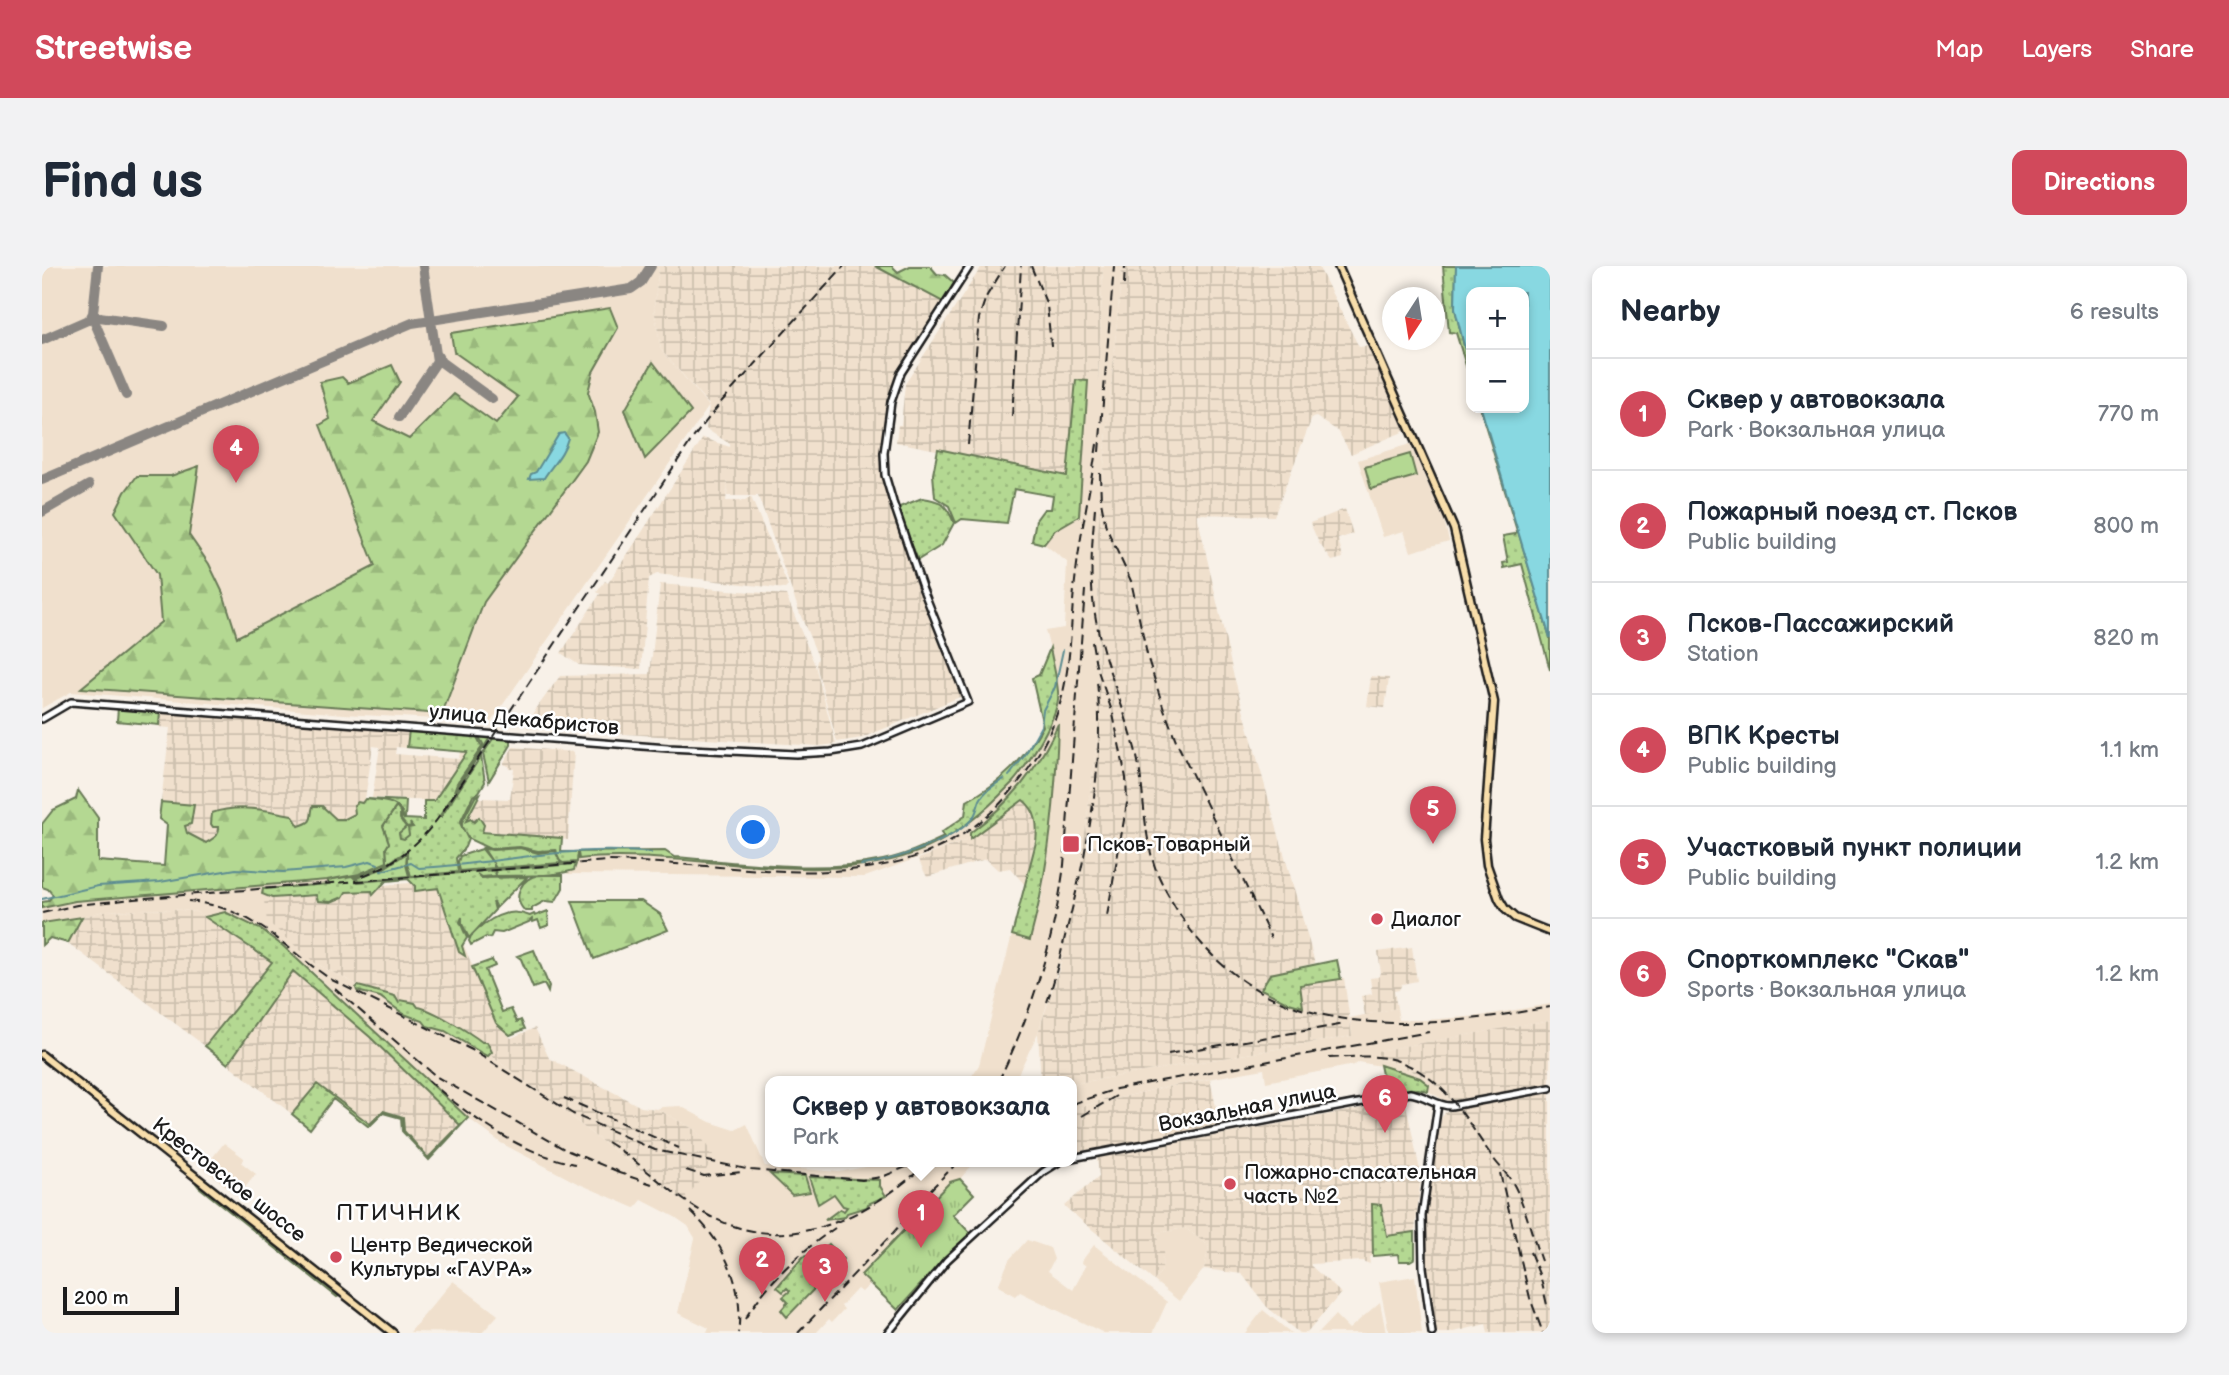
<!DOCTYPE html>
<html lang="en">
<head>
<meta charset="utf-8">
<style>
	:root { --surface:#fff; --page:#f2f2f3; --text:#1f2937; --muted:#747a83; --line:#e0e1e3; --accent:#d1495b }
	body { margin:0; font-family:"Balsamiq Sans",sans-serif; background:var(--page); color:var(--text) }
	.controls { position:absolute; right:21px; top:21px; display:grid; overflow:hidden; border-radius:14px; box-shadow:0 4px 10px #0003 }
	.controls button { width:63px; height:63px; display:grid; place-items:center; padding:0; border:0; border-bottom:2px solid var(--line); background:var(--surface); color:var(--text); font:35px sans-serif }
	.compass { position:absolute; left:1340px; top:21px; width:63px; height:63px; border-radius:50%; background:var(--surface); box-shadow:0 4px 10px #0003; rotate:192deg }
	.scale { position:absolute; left:21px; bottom:18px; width:116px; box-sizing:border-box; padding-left:7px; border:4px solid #1c1c1c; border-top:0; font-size:19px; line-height:24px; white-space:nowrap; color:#1c1c1c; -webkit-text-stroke:5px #fff; paint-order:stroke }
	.you { position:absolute; left:712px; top:567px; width:24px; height:24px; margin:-18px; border:5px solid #fff; border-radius:50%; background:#1a73e8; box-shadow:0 0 0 10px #1a73e833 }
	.badge { display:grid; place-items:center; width:46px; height:46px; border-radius:50%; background:var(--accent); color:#fff; font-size:23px; font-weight:700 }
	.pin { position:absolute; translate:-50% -58px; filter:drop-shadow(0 2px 4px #0008) }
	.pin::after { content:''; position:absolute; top:37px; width:24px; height:21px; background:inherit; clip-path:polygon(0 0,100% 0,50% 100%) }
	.popup { position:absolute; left:723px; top:810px; width:312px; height:91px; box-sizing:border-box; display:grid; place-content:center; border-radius:14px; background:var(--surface); filter:drop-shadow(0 2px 5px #0005); font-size:23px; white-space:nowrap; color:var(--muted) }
	.popup b { font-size:26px; color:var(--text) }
	.popup::after { content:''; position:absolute; left:50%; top:100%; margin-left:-14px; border:14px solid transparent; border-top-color:var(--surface) }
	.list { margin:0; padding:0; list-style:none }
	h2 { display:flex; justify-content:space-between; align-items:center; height:91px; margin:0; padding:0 28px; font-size:30px }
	h2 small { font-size:23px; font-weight:400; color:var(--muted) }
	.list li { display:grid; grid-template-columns:46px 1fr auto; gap:21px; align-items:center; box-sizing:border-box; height:112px; padding:0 28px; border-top:2px solid var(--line) }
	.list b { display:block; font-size:26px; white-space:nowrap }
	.list p { margin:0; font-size:23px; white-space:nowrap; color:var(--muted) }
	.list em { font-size:23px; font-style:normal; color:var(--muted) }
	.map { position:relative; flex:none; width:1508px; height:1067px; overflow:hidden; border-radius:14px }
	header { display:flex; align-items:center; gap:42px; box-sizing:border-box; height:98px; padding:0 35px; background:var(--accent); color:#fff }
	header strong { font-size:33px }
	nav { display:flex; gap:38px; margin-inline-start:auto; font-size:24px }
	.intro { display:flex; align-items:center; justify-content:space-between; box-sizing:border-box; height:168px; padding:0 42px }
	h1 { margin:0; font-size:49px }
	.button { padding:18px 32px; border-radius:14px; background:var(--accent); color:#fff; font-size:24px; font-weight:700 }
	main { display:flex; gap:42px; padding:0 42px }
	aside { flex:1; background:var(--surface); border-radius:14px; box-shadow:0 4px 10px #0003 }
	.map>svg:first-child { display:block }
	.built { fill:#f0e0cd }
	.industrial { fill:url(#industrial-grid) }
	.grass { fill:url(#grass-dots); stroke:#687a57; stroke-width:2 }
	.forest { fill:url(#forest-firs); stroke:#687a57; stroke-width:2 }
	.park { fill:url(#park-tufts); stroke:#687a57; stroke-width:2 }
	.pitch { fill:#b4d892; stroke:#687a57; stroke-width:2 }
	.water { fill:#88d8e1; stroke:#5d8d92; stroke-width:2 }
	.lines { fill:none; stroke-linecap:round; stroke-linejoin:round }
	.stream { stroke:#5d8d92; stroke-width:2 }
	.taxiway { stroke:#8a8682; stroke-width:10 }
	.tertiary-casing { stroke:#1c1c1c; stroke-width:10 }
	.secondary-casing { stroke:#1c1c1c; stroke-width:10 }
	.primary-casing { stroke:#1c1c1c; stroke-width:11 }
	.tertiary { stroke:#fff; stroke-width:5 }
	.secondary { stroke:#fff; stroke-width:5 }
	.primary { stroke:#f8deab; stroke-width:6 }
	.rail { stroke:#1c1c1c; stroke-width:2; stroke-dasharray:10 5; stroke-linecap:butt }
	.poi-dot { fill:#d1495b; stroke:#fff; stroke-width:2.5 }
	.labels { text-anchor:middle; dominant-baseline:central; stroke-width:5; stroke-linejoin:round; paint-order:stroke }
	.street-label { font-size:21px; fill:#1c1c1c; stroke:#fff }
	.poi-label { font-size:21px; fill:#1c1c1c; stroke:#fff; text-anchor:start }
	.neighbourhood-label { font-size:23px; letter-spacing:2px; fill:#1c1c1c; stroke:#fff }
</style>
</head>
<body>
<header>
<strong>Streetwise</strong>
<nav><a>Map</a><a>Layers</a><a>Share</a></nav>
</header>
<div class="intro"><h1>Find us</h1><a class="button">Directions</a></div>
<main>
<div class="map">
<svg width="1508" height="1067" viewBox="0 0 1508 1067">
	<defs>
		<pattern id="industrial-grid" width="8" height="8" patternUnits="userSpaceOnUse" patternTransform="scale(1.75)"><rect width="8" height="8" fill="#f0e0cd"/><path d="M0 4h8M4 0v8" fill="none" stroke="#cdc0af"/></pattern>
		<pattern id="grass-dots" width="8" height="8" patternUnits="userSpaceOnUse" patternTransform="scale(1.75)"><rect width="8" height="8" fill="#b4d892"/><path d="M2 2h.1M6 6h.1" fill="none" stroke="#9ab97d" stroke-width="1.8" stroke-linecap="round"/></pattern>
		<pattern id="forest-firs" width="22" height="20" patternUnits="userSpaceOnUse" patternTransform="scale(1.75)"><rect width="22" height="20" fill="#b4d892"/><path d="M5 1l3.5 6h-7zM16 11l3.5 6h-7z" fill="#9ab97d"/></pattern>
		<pattern id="park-tufts" width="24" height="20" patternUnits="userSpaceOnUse" patternTransform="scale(1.75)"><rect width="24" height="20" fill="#b4d892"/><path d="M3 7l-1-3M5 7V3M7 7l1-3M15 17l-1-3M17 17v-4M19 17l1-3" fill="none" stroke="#9ab97d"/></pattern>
	</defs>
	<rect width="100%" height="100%" fill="#f8f1e8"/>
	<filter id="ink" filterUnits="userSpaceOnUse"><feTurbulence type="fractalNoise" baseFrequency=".0143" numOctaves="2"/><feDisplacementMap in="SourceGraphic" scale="14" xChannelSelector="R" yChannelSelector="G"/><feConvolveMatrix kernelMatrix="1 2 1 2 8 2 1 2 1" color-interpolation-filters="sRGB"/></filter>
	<g filter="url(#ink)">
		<path class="built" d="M0,0H617L612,42L619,84L667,140L449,456L302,448L29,426L0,442Z
			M1061,0H1080L1056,266L1057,458L1037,613L1023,680L996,767L972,816H926L937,799L970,669L988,673L1000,630L1011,539L1015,461L1006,481L977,524L951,550L928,567V573L823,611L527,608L509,604L341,615L301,620H266L221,623L220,626L273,697L441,784L514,838L550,868L641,935L666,884L655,865L615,843L620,841L638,840L668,856L693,864L705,858L723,900L797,906L823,901L830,896H933L918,913L908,916L819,1009L828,1018L820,1026L815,1023L799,1040L802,1043L790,1056L787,1053L774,1067H665L667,1062L636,1047L653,972L646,960L633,951L600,934L593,942L533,916L459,877L426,852L272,707L218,663L183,646L163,651L154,646L132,643L62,645L40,651L0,657V642L33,635L285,614L334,602L338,609L553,591H586L763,602H796L864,590L895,577L916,565L943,545L992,487L1017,434L1008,382L1003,365L1022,362L1025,296L1002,278L1013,264L1037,250L1046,115H1056Z
			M1368,178L1402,254L1407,275L1369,286L1362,265L1341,271L1316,194Z
			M1508,738V754L1336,785L1337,793L1356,798L1386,813L1410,835L1402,834L1386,825L1387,819L1355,803L1316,796L1312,799L1224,816L1222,803L1182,810L1114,823L1066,835L1065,832L1030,845V818L1310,770L1308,752L1355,742L1357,754H1382L1438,750Z
			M182,877L202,892L200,897L214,908L196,930L162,902Z
			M1143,962L1167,980L1162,1003L1137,1035L1112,1015L1120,1004L1121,975H1116L1115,967Z
			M985,974L1008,982L1012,993L1006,1005L1031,1024L1044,1000L1039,996L1052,979L1125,1036L1111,1067H1062L978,1026L974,1030L956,1020L967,994Z
			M1373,1010L1380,1067H1347L1337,1016Z
			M411,1015L456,1049L440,1067L368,1066Z
			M1338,1036L1344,1067H1276L1293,1049L1307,1063Z
			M1221,1044L1249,1067H1203Z"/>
		<path class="industrial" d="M617,0H833L901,36L851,119L844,152L841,209L848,237L920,430L820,472L795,476L774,399L776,391L758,348L716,230H685L686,214L684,235H703L709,231L746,320L743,323L615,308L607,312L599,403L537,399L519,387L558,328L555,326L563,315L566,317L589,283L661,172L688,181V178L664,163L667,139L619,84L612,42Z
			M940,0H1061L1056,116L1034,114L1025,210L854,176L856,159H859L863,118Z
			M1080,0H1276L1317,81L1326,80L1363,165L1309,188L1296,165L1274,151L1270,152L1232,250L1155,248L1191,407L1273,697L1228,708L1260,740L1258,719L1302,712L1310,770L1030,818V816H999L996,767L1017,703L1037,613L1057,458L1056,266Z
			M1303,243L1311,268L1296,273L1301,292L1290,295L1277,277L1268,257Z
			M618,318L744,329L773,399L794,478L777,480L485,462L494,443L518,410L608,408Z
			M1329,410L1347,412L1343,442L1325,440Z
			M118,445L367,464L365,482L354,481L353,488L417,493L418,486H425L391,535L330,532L338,481L331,480L323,533L313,548L303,553H294L280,540L270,542V552L267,557L257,560L250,549L197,543H180L174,560L177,561L175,570L164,577L145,568L143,560L152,539L119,536L128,462L117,461Z
			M471,481L532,486L526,574L435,564L423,557L437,532L468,533L472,503H467L466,500L461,498Z
			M981,534L990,543L996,562L983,619L968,602L956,604L944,593L885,611L876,593L928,573Z
			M395,615L453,754L469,772L493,762L507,792L599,841L615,843L655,865L671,889L661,911L641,935L550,868L514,838L441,784L273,697L225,655L221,628Z
			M132,643L154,646L163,650L230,696L163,780L26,677L40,651L62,645Z
			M1370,681L1375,715L1360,718L1357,724L1352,725L1355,742L1323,749L1319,730L1330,728L1328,712L1336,711L1339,707L1336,686Z
			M251,705L329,771L418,859L386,893L361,864V851L341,845L328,858L275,818L250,848L186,798Z
			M1508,754V818L1410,835L1386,813L1356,798L1337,793L1335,785Z
			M1168,813L1178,860L1030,887V845L1065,832L1066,835L1114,823Z
			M1508,826V1067H1446L1444,1058L1408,1067H1394L1382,985L1383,945L1399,852L1404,846L1412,843Z
			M1363,834L1379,909L1373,966L1345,970L1339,939L1330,938L1331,990L1327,991L1328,998L1320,995L1269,998V1000L1299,1027L1265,1067H1257L1225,1041L1200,1008L1162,1003L1167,980L1143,962L1115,967L1116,975H1122L1120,1004L1112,1015L1022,940L1057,910L1055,892Z"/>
		<path class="grass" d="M1401,0H1414L1413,43L1429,108V116L1414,67L1407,66Z
			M1034,114L1046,115L1037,250L1013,264L1002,278L990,275L994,254L1002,243H1009L1011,230L972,223L965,257L920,253L914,257L907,240L893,231L891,208L896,183L1025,210Z
			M1438,142H1439L1508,372V404L1480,298L1462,302L1461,297L1466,296L1461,270L1473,268L1475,265Z
			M880,232C899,234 905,239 912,257L900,279L876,294L855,242Z
			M1008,382C1010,395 1018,422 1016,434C1013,456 982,506 966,521C945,543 922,563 895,577C795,630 647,581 537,593L536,587L535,596L521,597L517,594L514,584L496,585L478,581L448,583L427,573L420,562V556L433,531L438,528L424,555L429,553L432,556L437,551L442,559L440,566L520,572L519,586L623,585L632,591C701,596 774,608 841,594C862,590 883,580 902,571L899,567L923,550L925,535C961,515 981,495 1001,460L990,412L997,409Z
			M1016,458C1014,531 1007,604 988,674L970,669L994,576C996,559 995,545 981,534L928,573V567C968,537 996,504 1016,458Z
			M367,464L434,469L440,481L415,517L412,525L441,482V478L436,469L449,470L397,551H399L439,490L443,516L437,526L431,530L418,557L426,573L423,581L414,592L416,606L369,610L365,598V585L340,601L311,611L316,616L452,604L454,609L453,604L534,598L532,604C502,613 469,608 439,611L435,608L439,612L485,611L454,642L451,636L453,644L427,672L420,658V651L418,656L425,672L420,680L423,690L417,686L396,622L373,625V620L366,613L344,615L331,629L330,625L304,626L301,631L289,636L276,635L274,629L230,632L220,628L221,623L288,618L285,614L310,610L345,596L344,582L347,577L341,560L355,540C345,534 334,535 323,533L364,535L363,553L382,554V535H392L425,486L365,481Z
			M452,471L469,473V479L447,515L441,488Z
			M441,582L450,584L478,582L496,587L513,585L519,597L454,602L452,599V602L418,605L416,596L418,590L440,583L451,597Z
			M365,587L364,599L367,610L318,615L314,612L342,602Z
			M497,609H521V622L513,636L503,635L490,642V645H483C469,631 479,612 497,609Z
			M506,645L507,659L499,662L496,654L491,656L490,653L487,656L460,667L451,666L448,672L444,671L429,679L427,675L429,670C446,653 465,640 488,650L492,648L493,650Z
			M183,646L218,663L241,680L426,852L387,894L360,865L359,852L341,847L327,861L291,833L268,863L250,848L275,818L328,858L341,845L361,851L362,865L386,892L418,859L328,771L251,705L186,798L163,780L230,696L163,651Z
			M492,684L507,720L506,726L502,718L491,722L479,693L475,690Z
			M450,694L453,700L443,704L460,746L469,743L475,756L479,754L483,763L468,769L454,757L430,701Z
			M1295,694L1299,713L1258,719L1261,741L1247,737L1219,723L1228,708Z
			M316,720L353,730L357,737L359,734L373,737L376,741C390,743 430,768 440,776H445L450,786L446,790L443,789L403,765L385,760L381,755L362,748L338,731L315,725L314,722Z
			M1338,799L1378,812L1387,819L1386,825L1376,823L1344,827Z
			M728,908L763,910L768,926L750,929Z
			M767,911L838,914V920L844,930L826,938L825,941L805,947L803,951L783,954L798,943L802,945L805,941L801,940L792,928L776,938Z
			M155,916L299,1029L295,1031L157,921L154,917Z
			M1330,938L1339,939L1345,970L1373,966V992L1368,995H1357L1356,988L1331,990Z
			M787,978L801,993L745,1051L739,1044L746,1036L741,1031L748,1025L745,1022L741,1026L735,1021L761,991L777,987Z"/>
		<path class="forest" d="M833,0H850L856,6L868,0H888L895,8L903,9L912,17L901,36Z
			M568,42L576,62L551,106L546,126L553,146L556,166L544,195L442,336L400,448L39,422L119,356L115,309L73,246L83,226L95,210H129L157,200L147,269L167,298L181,327L195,371L333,300L278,159L288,153L278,116L300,111L306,117L350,99L358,116L331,155L367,173L412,128L454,158L476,131L412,86L409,67Z
			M611,96L649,146L603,193L583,144Z
			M76,441L118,445L117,459L75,455Z
			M36,524L56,552V595L122,600L125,559L117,553L119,536L152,539L149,558L143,560L145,567L164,577C171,572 178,570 177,561H171L169,558L170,547C195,538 225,544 250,549L257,560C274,555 267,552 271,540H280L294,553H303L313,548L312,539L316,536L320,537L323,533C339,535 360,534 362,554L359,547V554L365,561L369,560L368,557L371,561L366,562L367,569L362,573L358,572L357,567L364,561L358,553V546L354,541L341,560L347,577L344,582L345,596L317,608L285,614L33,635L0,642V636L6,635L11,629L6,623L0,621V558L11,544L34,533Z
			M530,635H599L618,648L626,664L552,693Z
			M40,651L26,677L8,672L0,679V657Z"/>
		<path class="park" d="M918,913L932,928L911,949L929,968L902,992L856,1044L819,1009L908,916Z"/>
		<path class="pitch" d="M1368,188L1374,210L1329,223L1323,201Z"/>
		<path class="water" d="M1414,0H1508V372L1439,142H1482V26H1429V108L1413,43Z
			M522,167L526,172C522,188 510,199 502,212L487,213L489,208L494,206L517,168Z"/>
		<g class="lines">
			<path class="stream" d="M967,510L983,489L999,460L1001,444L1013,421L1021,384
				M819,599C846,596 917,574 932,550C935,545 936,539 938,534C942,526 954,517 962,513
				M339,605L369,597L377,602C454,598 531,578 609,587
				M0,633L56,620L118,616L194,603L241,606L304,601L328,595L336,598"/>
			<path class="taxiway" d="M50,50L84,129
				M50,50L122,60
				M0,74L48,53L51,47L56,0
				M395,89L399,96L450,133
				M357,151L395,95L381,0
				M0,214L370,57L589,23L599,16L609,0
				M0,246L47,219"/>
			<defs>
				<path id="tertiary" d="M0,453L29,436L626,482L754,488L789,486L820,481L926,436L880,321L851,236L843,209L842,187L849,136L859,107L928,0
					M1390,1067L1381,1001L1380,950L1396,838"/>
				<path id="secondary" d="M1030,892L1368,827C1384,829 1394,840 1409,840L1508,822
					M846,1067L905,994L1001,906L1017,896"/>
				<path id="primary" d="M1296,0L1412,263L1452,436L1442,573L1445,599L1457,633L1463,643L1473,652L1508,666
					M0,789L351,1067"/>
			</defs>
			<use href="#tertiary" class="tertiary-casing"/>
			<use href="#secondary" class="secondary-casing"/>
			<use href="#primary" class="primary-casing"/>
			<use href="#tertiary" class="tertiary"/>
			<use href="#secondary" class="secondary"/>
			<use href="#primary" class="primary"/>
			<path class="rail" d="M989,0L1005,39L1009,80
				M1082,19L1083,0
				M970,151L979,0
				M926,179L937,52L944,31L963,0
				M1057,186L1072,0
				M1058,207L1059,235L1064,261L1089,315L1106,393L1122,443L1135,477L1229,672
				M1053,242C1050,277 1047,313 1053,348C1060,393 1080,435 1092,479C1104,520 1099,563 1114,604C1122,623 1133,642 1145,659C1230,780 1380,764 1508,741
				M1050,376L1054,399L1071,448L1084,512L1085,537L1065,650
				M320,610C353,598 376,579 397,551L651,172L680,135L802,0
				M146,635C214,642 238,680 290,714L430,784L531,848L613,884L709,904L820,914L840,911L876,896
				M0,647L35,639L92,633L565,595C603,596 640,598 677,601C785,609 894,617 971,523C991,499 1008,472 1017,441C1030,400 1028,356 1033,315C1038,269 1048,224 1055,178
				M293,723L395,811L524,884L582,908
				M1005,736C1014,711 1019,685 1026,659C1046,580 1063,497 1055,415
				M1126,788L1303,758
				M1287,792C1310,791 1335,788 1356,795C1403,812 1422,851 1449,889C1456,900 1466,908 1472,919C1484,942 1490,970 1499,995
				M386,814C429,852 476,886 533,898
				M956,816C990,747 1012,674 1022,599L1043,324
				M522,832L637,882
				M1030,838L1074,823L1387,766
				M1040,850L1074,830
				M565,876C600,897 628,928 664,948C743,992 822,954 883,899
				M644,904L662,910L700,906
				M574,906L610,918
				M1458,907L1488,1032L1501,1067
				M648,945C682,976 703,1021 696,1067
				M1488,986L1499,1013L1505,1039
				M703,1053C725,1016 758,986 793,962
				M756,1067L851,967L891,921L916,896"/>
		</g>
	</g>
	<g class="poi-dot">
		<rect x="1020" y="569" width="18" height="18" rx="3.5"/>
		<circle cx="1335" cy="653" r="7"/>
		<circle cx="1188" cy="918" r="7"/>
		<circle cx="294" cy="991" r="7"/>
	</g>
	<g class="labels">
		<g class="street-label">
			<text transform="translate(482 454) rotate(5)">улица Декабристов</text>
			<text transform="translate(1205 842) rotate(-11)">Вокзальная улица</text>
			<text transform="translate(187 914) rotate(38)">Крестовское шоссе</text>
		</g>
		<g class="poi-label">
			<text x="1045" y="578">Псков-Товарный</text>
			<text x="1349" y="653">Диалог</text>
			<text x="1202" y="906">Пожарно-спасательная<tspan x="1202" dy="24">часть №2</tspan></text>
			<text x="308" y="979">Центр Ведической<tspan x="308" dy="24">Культуры «ГАУРА»</tspan></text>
		</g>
		<g class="neighbourhood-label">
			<text x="357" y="947">ПТИЧНИК</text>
		</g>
	</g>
</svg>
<div class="controls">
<button>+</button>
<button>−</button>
</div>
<svg class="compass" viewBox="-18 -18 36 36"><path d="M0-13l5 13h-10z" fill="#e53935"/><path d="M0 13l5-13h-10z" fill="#747a83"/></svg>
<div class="scale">200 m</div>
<div class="you"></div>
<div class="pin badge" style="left:879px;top:982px">1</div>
<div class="popup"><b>Сквер у автовокзала</b>Park</div>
<div class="pin badge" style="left:720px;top:1029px">2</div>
<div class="pin badge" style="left:783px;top:1036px">3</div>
<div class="pin badge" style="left:194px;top:217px">4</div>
<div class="pin badge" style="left:1391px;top:578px">5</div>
<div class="pin badge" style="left:1343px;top:867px">6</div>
</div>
<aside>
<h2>Nearby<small>6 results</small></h2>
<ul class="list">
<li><span class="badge">1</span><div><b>Сквер у автовокзала</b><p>Park · Вокзальная улица</p></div><em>770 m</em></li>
<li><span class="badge">2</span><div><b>Пожарный поезд ст. Псков</b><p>Public building</p></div><em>800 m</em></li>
<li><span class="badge">3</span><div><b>Псков-Пассажирский</b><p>Station</p></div><em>820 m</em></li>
<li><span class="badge">4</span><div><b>ВПК Кресты</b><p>Public building</p></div><em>1.1 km</em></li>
<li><span class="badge">5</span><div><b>Участковый пункт полиции</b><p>Public building</p></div><em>1.2 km</em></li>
<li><span class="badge">6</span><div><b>Спорткомплекс &quot;Скав&quot;</b><p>Sports · Вокзальная улица</p></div><em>1.2 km</em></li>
</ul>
</aside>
</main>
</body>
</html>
